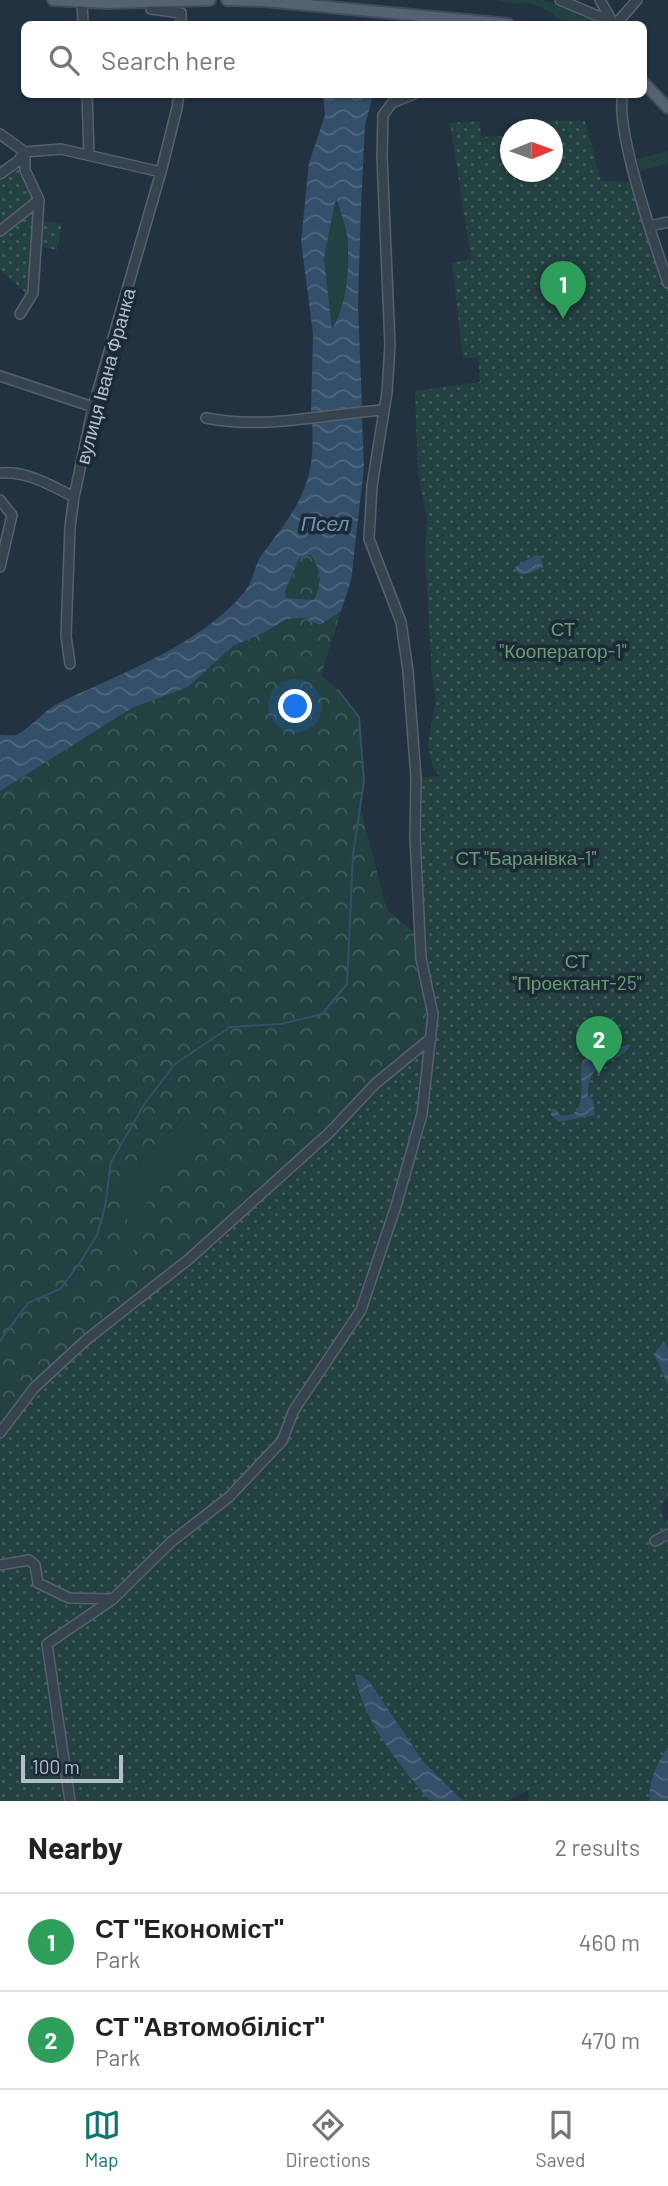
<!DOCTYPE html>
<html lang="en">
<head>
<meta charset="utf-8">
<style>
	:root { --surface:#fff; --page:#f2f2f2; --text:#222; --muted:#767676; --line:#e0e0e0; --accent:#0f766e }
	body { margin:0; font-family:Barlow,sans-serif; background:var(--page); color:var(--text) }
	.compass { position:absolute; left:500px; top:119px; width:63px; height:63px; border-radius:50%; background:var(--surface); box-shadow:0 2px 5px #0004; rotate:89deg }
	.scale { position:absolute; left:21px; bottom:18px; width:102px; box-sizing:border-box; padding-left:7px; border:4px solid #b3becb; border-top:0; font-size:19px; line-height:24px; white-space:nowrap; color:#b3becb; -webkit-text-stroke:5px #1c2936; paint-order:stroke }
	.you { position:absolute; left:296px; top:707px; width:24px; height:24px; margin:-18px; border:5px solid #fff; border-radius:50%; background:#1a73e8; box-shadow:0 0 0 10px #1a73e833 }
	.badge { display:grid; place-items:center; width:46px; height:46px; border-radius:50%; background:var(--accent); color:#fff; font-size:23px; font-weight:700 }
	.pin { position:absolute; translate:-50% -58px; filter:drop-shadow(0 2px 4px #0008) }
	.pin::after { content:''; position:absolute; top:37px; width:24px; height:21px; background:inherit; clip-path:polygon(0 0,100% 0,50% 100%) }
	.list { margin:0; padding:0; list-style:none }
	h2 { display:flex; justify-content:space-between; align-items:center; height:91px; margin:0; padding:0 28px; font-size:30px }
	h2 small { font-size:23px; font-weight:400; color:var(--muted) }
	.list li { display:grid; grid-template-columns:46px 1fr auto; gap:21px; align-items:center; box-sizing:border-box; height:98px; padding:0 28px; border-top:2px solid var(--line) }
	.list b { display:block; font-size:26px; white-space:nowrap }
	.list p { margin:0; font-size:23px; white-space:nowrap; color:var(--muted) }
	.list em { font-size:23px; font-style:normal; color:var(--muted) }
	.icon { flex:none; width:38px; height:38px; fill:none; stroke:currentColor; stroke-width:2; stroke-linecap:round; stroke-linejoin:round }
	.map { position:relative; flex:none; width:668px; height:1801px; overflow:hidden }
	.search { position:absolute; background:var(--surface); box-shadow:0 2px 5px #0004; left:21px; right:21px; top:21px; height:77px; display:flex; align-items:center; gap:18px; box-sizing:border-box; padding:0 24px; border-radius:10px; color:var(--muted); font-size:26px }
	.sheet { height:287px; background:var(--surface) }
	nav { display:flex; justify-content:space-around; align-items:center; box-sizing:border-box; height:98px; border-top:2px solid var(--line); background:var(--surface); font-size:19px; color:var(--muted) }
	nav a { display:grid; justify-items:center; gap:4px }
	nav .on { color:var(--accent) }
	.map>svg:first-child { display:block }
	.green { fill:#244142 }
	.forest { fill:url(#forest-crowns); fill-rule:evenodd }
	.garden { fill:url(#garden-dots) }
	.water { fill:url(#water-waves); fill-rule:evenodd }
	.pier { fill:#223241 }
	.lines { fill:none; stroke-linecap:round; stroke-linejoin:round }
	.stream { stroke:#344f69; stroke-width:2 }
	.minor-casing { stroke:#55616e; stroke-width:12 }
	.major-casing { stroke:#404d5a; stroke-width:14 }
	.minor { stroke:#374450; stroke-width:9 }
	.major { stroke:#556371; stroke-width:10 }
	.labels { text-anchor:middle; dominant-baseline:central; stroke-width:7; stroke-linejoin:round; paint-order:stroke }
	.street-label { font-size:19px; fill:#b3becb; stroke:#1c2936 }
	.park-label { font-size:19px; fill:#689e70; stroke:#1c2936 }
	.water-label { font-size:21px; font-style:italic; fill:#7092b1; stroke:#1c2936 }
</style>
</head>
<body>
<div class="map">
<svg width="668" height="1801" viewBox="0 0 668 1801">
	<defs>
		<pattern id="forest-crowns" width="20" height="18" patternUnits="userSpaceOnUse" patternTransform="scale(1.75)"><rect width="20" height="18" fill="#244142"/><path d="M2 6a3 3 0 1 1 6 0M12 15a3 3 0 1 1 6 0" fill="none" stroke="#415b5c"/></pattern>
		<pattern id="garden-dots" width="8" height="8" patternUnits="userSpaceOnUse" patternTransform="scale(1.75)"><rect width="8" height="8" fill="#244142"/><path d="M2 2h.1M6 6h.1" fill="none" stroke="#415b5c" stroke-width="1.8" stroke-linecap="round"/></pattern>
		<pattern id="water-waves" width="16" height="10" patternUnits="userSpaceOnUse" patternTransform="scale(1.75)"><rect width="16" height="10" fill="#344f69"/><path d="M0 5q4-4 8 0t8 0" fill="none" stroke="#4f677d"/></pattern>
	</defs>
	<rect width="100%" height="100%" fill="#223241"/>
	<path class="green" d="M498,0H543L603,20L605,23C593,27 568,26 556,17C549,11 541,6 531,4C519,2 510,5 498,0Z
		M668,151L667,164L640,171L637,159Z
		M336,197C339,209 344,222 346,234C351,263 345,305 332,330L324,258Z
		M187,1114L201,1123L197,1139L163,1179L140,1213L131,1262L121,1253L129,1212L123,1187L142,1161Z"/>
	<path class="forest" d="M310,554C321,569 323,582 314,600L286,598L285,591L299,559Z
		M341,611L321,675L338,690L359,717L364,781L360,806L387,910L420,937L433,1015L431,1038L0,1433V791L132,708L188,687L233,646L265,632L287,619L304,618L320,625ZM186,1114L201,1123L197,1139L163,1179L140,1213L131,1262L121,1253L129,1212L123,1187L142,1161Z"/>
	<path class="garden" d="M518,120L585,121L601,181L637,182L668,283V1348L664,1342L654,1354L668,1385V1495L660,1508L664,1522L668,1518V1746C658,1762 647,1782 650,1801H527L529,1790L507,1801H463L423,1761L369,1681L357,1691C378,1731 401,1767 430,1801H0V1433L34,1388L189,1259L431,1038L433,1015L421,958L416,778L440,776L433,768L428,745L436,699L432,675L425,555L427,519L418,473L415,391L480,382L478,357L463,359L452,263L471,259L450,123L480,121L481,137L510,136V172H552V130L520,129Z
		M21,168L36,199L37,220L62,224L57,250L36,246L29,296L0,270V170Z"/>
	<path class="water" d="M323,95H373L365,125L361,207L358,305L362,406L311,412L313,334L301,241L309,163L325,115ZM336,198C340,210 345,224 347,236C350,265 347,304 332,329L324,258Z
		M362,416L364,467L351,581L341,611L320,625L304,618L287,619L265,632L233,646L188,687L132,708L0,791V735C4,735 12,736 16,735C30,729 44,710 59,703C119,674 203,644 245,591C254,580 254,564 263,553C299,505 316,485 312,422ZM310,554C321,569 323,582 314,600L286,598L285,591L299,559Z
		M536,555L541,557L543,567C533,571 523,579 515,570L516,566Z
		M631,1044C622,1065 587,1057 588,1095L593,1100L595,1115L559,1122L551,1115L552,1109H556L560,1115C591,1120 578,1078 582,1062L593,1053Z
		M664,1341L668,1348V1385L654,1354Z
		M355,1675H359L369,1681L423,1761L463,1801H430C401,1767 362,1720 355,1675Z
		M668,1746V1801H650C647,1782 658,1762 668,1746Z"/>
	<path class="pier" d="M315,0H379V24L316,19Z"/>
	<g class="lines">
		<path class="stream" d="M0,1341L28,1303L60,1289L79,1264L97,1235L105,1207L111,1162L145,1103L175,1064L230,1027L281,1024L322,1014L347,984L353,855L364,781L359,717L338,690"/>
		<defs>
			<path id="minor" d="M82,0L83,24
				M560,0L617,24
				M600,0L612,21
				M150,2L151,9L181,13V24
				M616,24L637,0
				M87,94L89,155
				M623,94C614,128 655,245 668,283
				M0,134L25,152L61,149L161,172
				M0,174L18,161L25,152V170L39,200L33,293L20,314
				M650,226L668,222
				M0,231L39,200
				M0,376L93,407
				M206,418C266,430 324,414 384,410
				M0,473C28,471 50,485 74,497
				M0,500L12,515L0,567
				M70,664L66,636L70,527L74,497L93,407L161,172L177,108L179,94
				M0,1433L34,1388L86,1340L189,1259L330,1132L375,1084L431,1038
				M655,1541L668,1534
				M0,1565L29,1560L35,1565L38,1583L69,1598L113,1599
				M70,1801L47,1644L113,1599L171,1542L229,1497L282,1441L294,1410L361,1310L396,1206L422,1114L433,1015L421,958L415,837L416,778L408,671L401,622L369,539L372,486L387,392L390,345L382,157L383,115L392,103L414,94"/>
			<path id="major" d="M53,0L107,3L210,0
				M227,0L265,1L508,24
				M644,83L668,108"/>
		</defs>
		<use href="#minor" class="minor-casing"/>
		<use href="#major" class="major-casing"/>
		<use href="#minor" class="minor"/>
		<use href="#major" class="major"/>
	</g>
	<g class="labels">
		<g class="street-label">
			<text transform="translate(105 376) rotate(-75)">вулиця Івана Франка</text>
		</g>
		<g class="park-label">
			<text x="563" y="628">СТ<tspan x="563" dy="22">"Кооператор-1"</tspan></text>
			<text x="526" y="857">СТ "Баранівка-1"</text>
			<text x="577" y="960">СТ<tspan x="577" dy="22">"Проектант-25"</tspan></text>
		</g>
		<g class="water-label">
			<text x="325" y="522">Псел</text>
		</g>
	</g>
</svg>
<svg class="compass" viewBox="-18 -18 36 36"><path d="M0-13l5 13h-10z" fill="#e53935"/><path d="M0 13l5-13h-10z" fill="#767676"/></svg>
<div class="scale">100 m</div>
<div class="you"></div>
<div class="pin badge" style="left:563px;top:319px;background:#2e9e5b">1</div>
<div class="pin badge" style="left:599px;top:1074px;background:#2e9e5b">2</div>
<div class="search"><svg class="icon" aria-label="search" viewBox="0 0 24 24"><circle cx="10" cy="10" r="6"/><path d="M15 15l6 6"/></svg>Search here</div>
</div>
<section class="sheet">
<h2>Nearby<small>2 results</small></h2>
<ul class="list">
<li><span class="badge" style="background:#2e9e5b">1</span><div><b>СТ &quot;Економіст&quot;</b><p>Park</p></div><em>460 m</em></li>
<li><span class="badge" style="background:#2e9e5b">2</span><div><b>СТ &quot;Автомобіліст&quot;</b><p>Park</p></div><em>470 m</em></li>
</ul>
</section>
<nav>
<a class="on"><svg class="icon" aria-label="map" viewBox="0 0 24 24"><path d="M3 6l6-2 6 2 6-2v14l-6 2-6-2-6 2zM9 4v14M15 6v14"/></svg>Map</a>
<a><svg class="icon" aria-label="directions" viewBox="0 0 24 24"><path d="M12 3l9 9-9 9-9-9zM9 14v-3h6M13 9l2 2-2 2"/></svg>Directions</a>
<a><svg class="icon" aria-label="saved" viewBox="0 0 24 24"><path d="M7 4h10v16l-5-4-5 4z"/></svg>Saved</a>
</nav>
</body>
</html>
